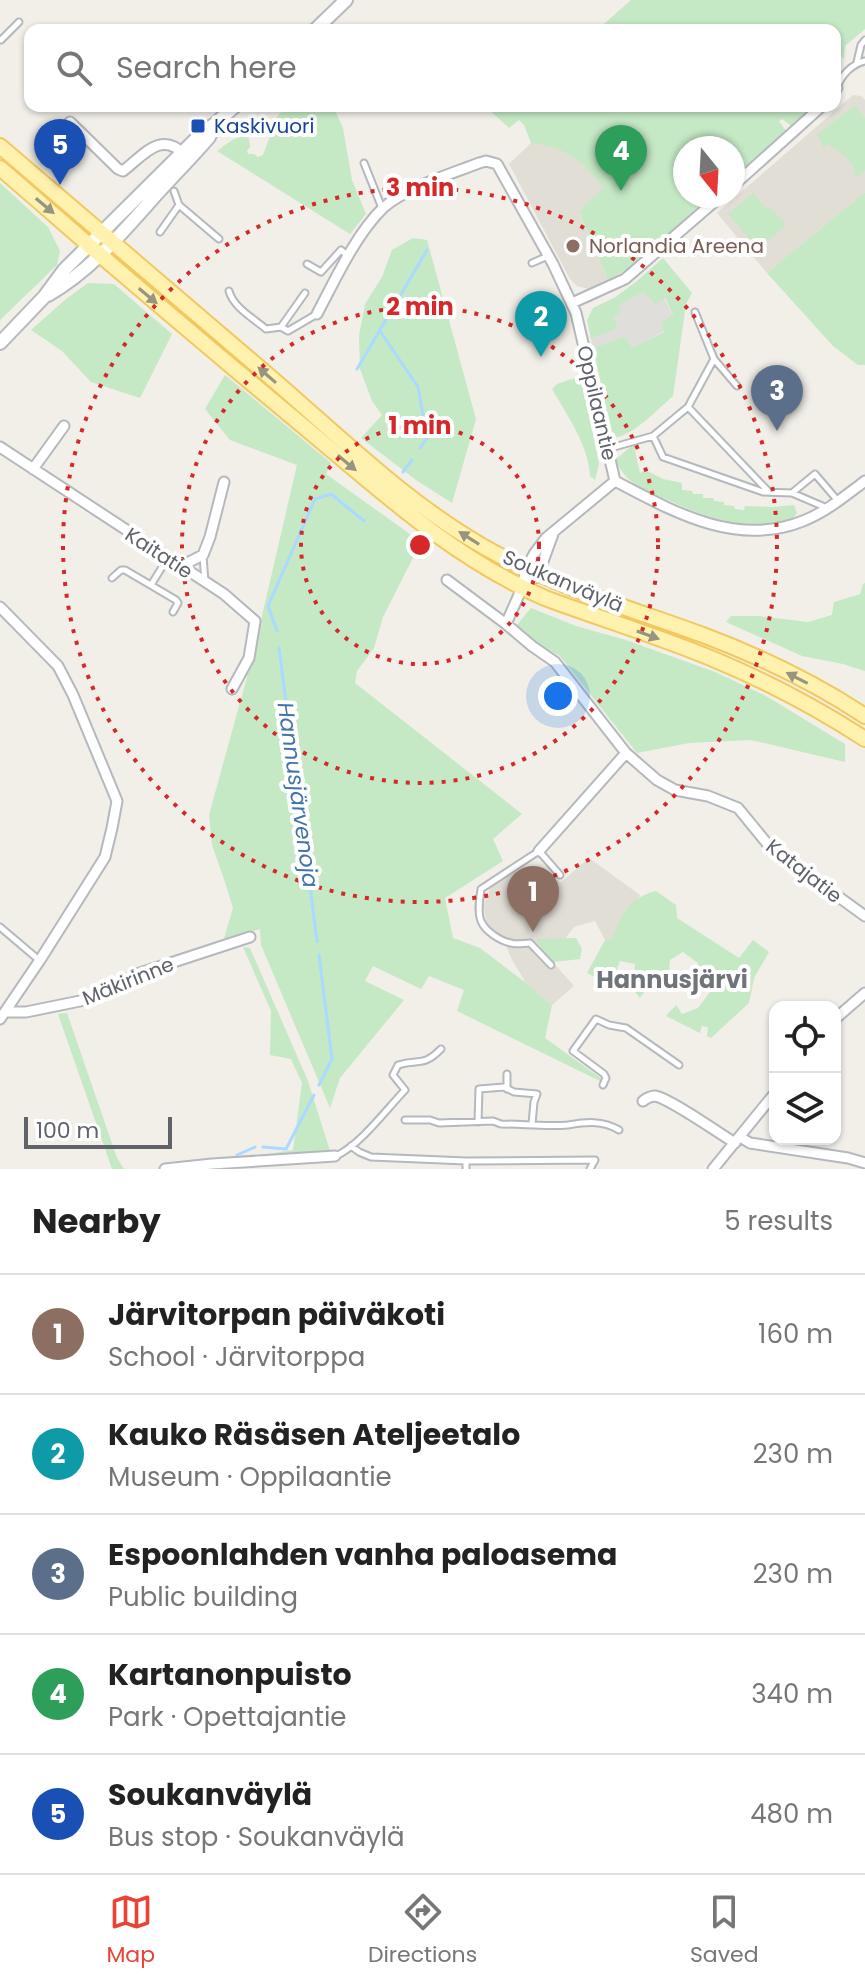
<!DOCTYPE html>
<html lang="en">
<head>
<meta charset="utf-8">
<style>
	:root { --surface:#fff; --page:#f6f6f6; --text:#222; --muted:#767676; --line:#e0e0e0; --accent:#ea4335 }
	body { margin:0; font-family:Poppins,sans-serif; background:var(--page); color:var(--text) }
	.controls { position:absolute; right:24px; bottom:24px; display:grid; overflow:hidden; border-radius:16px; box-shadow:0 2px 6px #0004 }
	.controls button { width:72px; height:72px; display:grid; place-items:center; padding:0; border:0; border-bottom:2px solid var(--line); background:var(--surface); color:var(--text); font:40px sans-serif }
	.compass { position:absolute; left:673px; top:136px; width:72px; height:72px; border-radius:50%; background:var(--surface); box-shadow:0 2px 6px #0004; rotate:162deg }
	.scale { position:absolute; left:24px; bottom:20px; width:148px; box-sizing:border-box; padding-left:8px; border:4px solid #5f6368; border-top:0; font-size:22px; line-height:28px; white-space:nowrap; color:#5f6368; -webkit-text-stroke:6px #fff; paint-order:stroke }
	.you { position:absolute; left:558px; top:696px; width:28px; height:28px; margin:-20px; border:6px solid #fff; border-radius:50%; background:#1a73e8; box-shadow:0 0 0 12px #1a73e833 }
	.badge { display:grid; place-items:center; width:52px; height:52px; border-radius:50%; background:var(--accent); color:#fff; font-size:26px; font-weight:700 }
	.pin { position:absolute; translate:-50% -66px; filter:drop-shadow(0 2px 4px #0008) }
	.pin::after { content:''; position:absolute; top:42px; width:28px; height:24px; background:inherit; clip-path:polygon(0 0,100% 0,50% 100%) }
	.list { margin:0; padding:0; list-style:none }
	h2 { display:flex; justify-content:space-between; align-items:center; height:104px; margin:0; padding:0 32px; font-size:34px }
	h2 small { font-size:26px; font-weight:400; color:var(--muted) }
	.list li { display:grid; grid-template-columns:52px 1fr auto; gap:24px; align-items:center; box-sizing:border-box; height:120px; padding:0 32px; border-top:2px solid var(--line) }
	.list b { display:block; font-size:30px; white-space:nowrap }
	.list p { margin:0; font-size:26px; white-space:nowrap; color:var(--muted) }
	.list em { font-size:26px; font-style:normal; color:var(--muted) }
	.icon { flex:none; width:44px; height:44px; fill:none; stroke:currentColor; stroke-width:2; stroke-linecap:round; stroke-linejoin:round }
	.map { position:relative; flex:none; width:865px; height:1169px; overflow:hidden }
	.search { position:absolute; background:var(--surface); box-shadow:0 2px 6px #0004; left:24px; right:24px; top:24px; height:88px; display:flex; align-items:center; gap:20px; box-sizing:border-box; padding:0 28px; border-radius:16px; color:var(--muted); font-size:30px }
	.sheet { height:704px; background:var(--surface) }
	nav { display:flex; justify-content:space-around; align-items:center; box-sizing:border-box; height:112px; border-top:2px solid var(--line); background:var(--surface); font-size:22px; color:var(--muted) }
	nav a { display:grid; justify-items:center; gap:4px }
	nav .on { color:var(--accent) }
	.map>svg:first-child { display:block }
	.industrial { fill:#e0deda }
	.education { fill:#e1ded6 }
	.green { fill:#c5e8c5 }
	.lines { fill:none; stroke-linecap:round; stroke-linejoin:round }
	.stream { stroke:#aadaff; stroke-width:3 }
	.service-casing { stroke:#b5b8bc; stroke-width:9 }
	.minor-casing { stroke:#b5b8bc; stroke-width:13 }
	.secondary-casing { stroke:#b6babf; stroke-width:16 }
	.primary-casing { stroke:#f2c960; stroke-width:18 }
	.service { stroke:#fff; stroke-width:5 }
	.minor { stroke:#fff; stroke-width:9 }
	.secondary { stroke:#fff; stroke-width:12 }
	.primary { stroke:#fff2af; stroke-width:14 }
	.oneway { fill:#979581 }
	.ring { fill:none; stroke:#d62828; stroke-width:4; stroke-dasharray:4 8 }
	.transit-dot { fill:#1a4fb4; stroke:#fff; stroke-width:3 }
	.education-dot { fill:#8d6e63; stroke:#fff; stroke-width:3 }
	.labels { text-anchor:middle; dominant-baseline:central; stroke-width:8; stroke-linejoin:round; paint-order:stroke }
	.transit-label { font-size:20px; fill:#164399; stroke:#fff; text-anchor:start }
	.education-label { font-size:20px; fill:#785e54; stroke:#fff; text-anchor:start }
	.street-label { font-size:20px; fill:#5f6368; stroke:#fff }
	.water-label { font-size:22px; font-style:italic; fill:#4174aa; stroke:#fff }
	.quarter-label { font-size:24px; font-weight:bold; fill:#70757a; stroke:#fff }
	.centre { fill:#d62828; stroke:#fff; stroke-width:4 }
	.ring-label { font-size:24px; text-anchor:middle; font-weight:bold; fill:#d62828; stroke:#fff; stroke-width:8; stroke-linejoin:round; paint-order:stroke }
</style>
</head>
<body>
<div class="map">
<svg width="865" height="1169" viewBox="0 0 865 1169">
	<rect width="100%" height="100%" fill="#f1efe8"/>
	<path class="industrial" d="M644,292L664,298L673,316L664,331L632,349L625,336L593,348L591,339L618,328L613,316L618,305Z"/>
	<path class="education" d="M853,95L861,96L865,100V192L767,273L717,213Z
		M531,143L545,144L566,151L586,167L605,187L579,213L608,280L589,289L584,288L577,286L570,279L509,164Z
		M589,858L640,895L635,907L613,938L605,940L595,921L574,927L565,939H536L541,949L574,986L552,1005L526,983L511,958L503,938L487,926L483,904L488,897L490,886L515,873L532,867L549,878H556L560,883Z"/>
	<path class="green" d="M631,0H865V29L845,46L844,59L835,50V30H597Z
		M855,105L865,118V170L855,178C856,161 841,154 829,144L824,148L817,135Z
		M286,106H333L343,128L352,180L366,214L350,234L217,151C227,144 237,134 249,138L250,147L247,151L248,154H254L258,157L263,155L277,117Z
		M485,106H816L793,127L782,119L779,121L787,132L733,180V148H685V196H714L630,268L608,280L579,212L604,187C580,161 568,147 531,143L524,125L519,120L509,128Z
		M0,183L48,227L60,251L57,265L0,320Z
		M865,192V365H858L833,346L767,273Z
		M753,193L765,207L771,209L786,225L758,249L728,214Z
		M413,238L427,240L476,419L452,503L416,480L361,438L382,415L372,401L360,369L359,336L365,304L382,277L392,250Z
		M663,258L692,293L686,304L673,396C658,409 633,436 613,438L593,348L625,336L632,348L664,332L661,323L673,315L665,298L655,304L644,292L619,305L621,312L613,316L618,328L591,339L587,320L593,308L614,298L637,281Z
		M88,283L114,284L172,334L140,398L91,382L62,351L31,330L66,299Z
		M225,375L331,463L326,474L421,542L383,617L374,648L357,671L355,683L522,814L493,839L503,861L445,898L453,938L480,948L526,983L552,1005L545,1038L602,1079L600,1081L457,1011L464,990L429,976L421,989L373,966L365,981L404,1000L340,1078L330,1108L261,945L260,929L223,942L233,908L224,879L212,845L209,815L252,659L297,465L230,440L205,409Z
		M581,376L599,464L595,480L590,476C589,446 567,415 552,389L557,384Z
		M634,446L640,473L645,470L663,479L682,483V490L692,491L693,494H703V498H713L714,501L724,502V505L734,506L735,509L744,510L745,506L773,507L794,505L797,513C792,521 785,521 775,523C736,529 703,516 668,500C657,495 645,491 635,484C626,478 620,470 615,460L629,448Z
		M865,583V671L843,664L802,656L726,622L731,616H758L808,622L832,615L834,602L860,594L863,584Z
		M531,608L576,626L626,640L715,672L766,696L845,744V762L751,740L689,743L637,753L560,656L532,641L516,626Z
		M656,891L676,905L677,918L739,958L753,940L769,952L754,978L749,1003L711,1038L707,1036L708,1027L702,1026L700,1033L666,1016L676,1005L682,1014L698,1008L710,992L693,988L687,982L698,963L683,952L670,960L669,972L649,985L640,998L631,987L634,977L635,964L620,961L615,974V988L587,973L605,940L613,938C620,914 631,897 656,891Z
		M576,938L582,949L580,959L554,962L541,949L536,939Z
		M243,947L250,948L308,1081L330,1151L268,1154L293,1150L302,1083L291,1059L270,1055L271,1011Z
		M67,1013L117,1158L124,1169H112L58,1014Z"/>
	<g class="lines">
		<path class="stream" d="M380,331L418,387L427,438L420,448
			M357,369L427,250
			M403,472L412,460
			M277,631L268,606L315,499L331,494L364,521
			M279,648L317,941
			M319,1085L332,1059L319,955
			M263,1147L286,1149L314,1095
			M237,1155L255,1147"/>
		<defs>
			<path id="service" d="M1,40L19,22
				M857,62L861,45L865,40
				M837,88C841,75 852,64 865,61
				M364,163L382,208
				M174,191L179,205L219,239
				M160,232L179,205
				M532,263L548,256
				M307,264L321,272L341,250L347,255
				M229,291C233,307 253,318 266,329L281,327
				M305,293L281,327L288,331L317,314
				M714,359L737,386
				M688,407L769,492
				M653,436L663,457L763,492L792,493L827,508
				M607,449L653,436L688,407L714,359L695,312
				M792,493L815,474L838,501
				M203,556L205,582
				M112,578L121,570H125L176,600L178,603L173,612
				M151,585L167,559
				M0,927L39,960
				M551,965L530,943C524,943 516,945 511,943C500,941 485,931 481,921C477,911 480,898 481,889L539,851L560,875
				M603,1085L606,1078L604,1074L573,1051L596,1019L609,1025L626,1028L679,1065
				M507,1089V1074
				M405,1120H430L439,1123L493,1121L501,1124C523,1124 546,1127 568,1125C586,1122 602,1120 619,1130
				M478,1122L479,1089L504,1087L514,1092L537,1094L534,1102L532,1124
				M351,1146L359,1152L371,1157L466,1161L595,1160L590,1169
				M336,1156C361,1144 385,1111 405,1090L393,1075L398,1065C419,1058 422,1068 441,1049
				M466,1169V1161"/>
			<path id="minor" d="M835,90L837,88
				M70,122L118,169L123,171C144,155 161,130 185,155
				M733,186L822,106
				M572,303L625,279L721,196
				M317,314C335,280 356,234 383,208C405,188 451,174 479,163L486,161L497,164L553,264L576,313L615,481
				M0,447L224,594L255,621L249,658L232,689
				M33,469L64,426
				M615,481L546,538L534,554L526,569L522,588L506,624L532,646L555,662L626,753L657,780L675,790L708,796L738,808L770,847L865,916
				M615,481C672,511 736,548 803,521C826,512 845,496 865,481
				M179,567L203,555L210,537L224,482
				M447,580L506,624
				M522,588L538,575L553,534
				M0,607L58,666L73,695L117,801L112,828L105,857L40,960L0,1019
				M539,851L626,753
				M5,1012H26L80,1001L109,990L137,974L250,937
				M835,1019L865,993
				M643,1101C647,1098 650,1096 655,1096C669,1098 720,1134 735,1143
				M740,1137L750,1143L848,1158L865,1163
				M165,1169L212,1164L335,1156
				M713,1169L775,1093"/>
			<path id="secondary" d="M315,30L346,0
				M48,295C90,271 122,233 154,197C172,177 191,158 209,137L215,124
				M0,343L44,297L64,270L204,131L215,124L235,106"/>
			<path id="primary" d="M0,146C92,225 184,303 276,382C343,440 407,503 484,547C553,586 629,608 703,635C759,656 815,683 865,716
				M0,168C40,202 79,237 119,271C182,325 245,378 309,431C383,493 455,559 545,598C601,619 658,636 713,659C766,681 817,708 865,739"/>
		</defs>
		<use href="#service" class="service-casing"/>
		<use href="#minor" class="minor-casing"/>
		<use href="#secondary" class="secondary-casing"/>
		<use href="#primary" class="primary-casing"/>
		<use href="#service" class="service"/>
		<use href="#minor" class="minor"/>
		<use href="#secondary" class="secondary"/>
		<use href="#primary" class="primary"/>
	</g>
	<defs><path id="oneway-solid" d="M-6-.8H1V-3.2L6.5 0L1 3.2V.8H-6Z" transform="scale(2)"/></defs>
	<g class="oneway">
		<use href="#oneway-solid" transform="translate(45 206) rotate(40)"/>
		<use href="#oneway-solid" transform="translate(148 296) rotate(40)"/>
		<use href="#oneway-solid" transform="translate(267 375) rotate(-139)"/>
		<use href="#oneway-solid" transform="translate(347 463) rotate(40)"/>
		<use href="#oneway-solid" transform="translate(469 538) rotate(-148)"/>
		<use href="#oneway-solid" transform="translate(648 635) rotate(20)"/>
		<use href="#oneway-solid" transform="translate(797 678) rotate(-153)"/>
	</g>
	<g class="ring">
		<circle cx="420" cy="545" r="119"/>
		<circle cx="420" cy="545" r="238"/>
		<circle cx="420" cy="545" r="357"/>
	</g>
	<rect class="transit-dot" x="190" y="118" width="16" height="16" rx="4"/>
	<circle class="education-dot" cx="573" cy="246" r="8"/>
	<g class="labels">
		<g class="transit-label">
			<text x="214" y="126">Kaskivuori</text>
		</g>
		<g class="education-label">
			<text x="589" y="246">Norlandia Areena</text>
		</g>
		<g class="street-label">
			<text transform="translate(597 403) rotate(77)">Oppilaantie</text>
			<text transform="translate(159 553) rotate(33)">Kaitatie</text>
			<text transform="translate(563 581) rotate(23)">Soukanväylä</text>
			<text transform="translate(804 871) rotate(38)">Katajatie</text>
			<text transform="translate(128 981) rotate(-22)">Mäkirinne</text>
		</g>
		<g class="water-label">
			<text transform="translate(298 795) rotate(82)">Hannusjärvenoja</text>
		</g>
		<g class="quarter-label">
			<text x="672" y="979">Hannusjärvi</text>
		</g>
	</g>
	<circle cx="420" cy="545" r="12" class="centre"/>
	<g class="ring-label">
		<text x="420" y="196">3 min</text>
		<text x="420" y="315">2 min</text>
		<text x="420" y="434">1 min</text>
	</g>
</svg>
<div class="controls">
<button><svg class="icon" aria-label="locate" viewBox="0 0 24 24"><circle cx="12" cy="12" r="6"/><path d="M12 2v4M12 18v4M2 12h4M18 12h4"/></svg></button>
<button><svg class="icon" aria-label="layers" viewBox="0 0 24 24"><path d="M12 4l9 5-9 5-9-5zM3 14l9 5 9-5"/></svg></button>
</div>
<svg class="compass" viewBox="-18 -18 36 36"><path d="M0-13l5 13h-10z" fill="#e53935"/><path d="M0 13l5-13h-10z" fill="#767676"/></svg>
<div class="scale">100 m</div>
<div class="you"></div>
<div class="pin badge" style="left:533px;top:932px;background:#8d6e63">1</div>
<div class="pin badge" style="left:541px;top:357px;background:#0f9aa8">2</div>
<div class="pin badge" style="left:777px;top:431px;background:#5c6f8a">3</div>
<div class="pin badge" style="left:621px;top:191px;background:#2e9e5b">4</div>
<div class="pin badge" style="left:60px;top:185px;background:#1a4fb4">5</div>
<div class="search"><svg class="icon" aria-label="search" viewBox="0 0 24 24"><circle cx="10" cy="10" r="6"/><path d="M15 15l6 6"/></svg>Search here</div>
</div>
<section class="sheet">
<h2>Nearby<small>5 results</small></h2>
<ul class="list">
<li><span class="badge" style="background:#8d6e63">1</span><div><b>Järvitorpan päiväkoti</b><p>School · Järvitorppa</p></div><em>160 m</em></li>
<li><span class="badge" style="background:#0f9aa8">2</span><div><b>Kauko Räsäsen Ateljeetalo</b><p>Museum · Oppilaantie</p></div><em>230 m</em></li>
<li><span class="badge" style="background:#5c6f8a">3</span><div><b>Espoonlahden vanha paloasema</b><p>Public building</p></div><em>230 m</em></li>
<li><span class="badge" style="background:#2e9e5b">4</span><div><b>Kartanonpuisto</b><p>Park · Opettajantie</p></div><em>340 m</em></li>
<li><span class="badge" style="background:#1a4fb4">5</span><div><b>Soukanväylä</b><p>Bus stop · Soukanväylä</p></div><em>480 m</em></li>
</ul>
</section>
<nav>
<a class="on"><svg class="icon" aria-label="map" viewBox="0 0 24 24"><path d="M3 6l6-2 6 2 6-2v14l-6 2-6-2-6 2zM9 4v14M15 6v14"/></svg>Map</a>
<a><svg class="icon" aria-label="directions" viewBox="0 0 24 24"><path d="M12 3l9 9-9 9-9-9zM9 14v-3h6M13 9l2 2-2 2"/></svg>Directions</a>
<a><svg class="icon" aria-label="saved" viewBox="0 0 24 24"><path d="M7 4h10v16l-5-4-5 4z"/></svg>Saved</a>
</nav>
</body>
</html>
